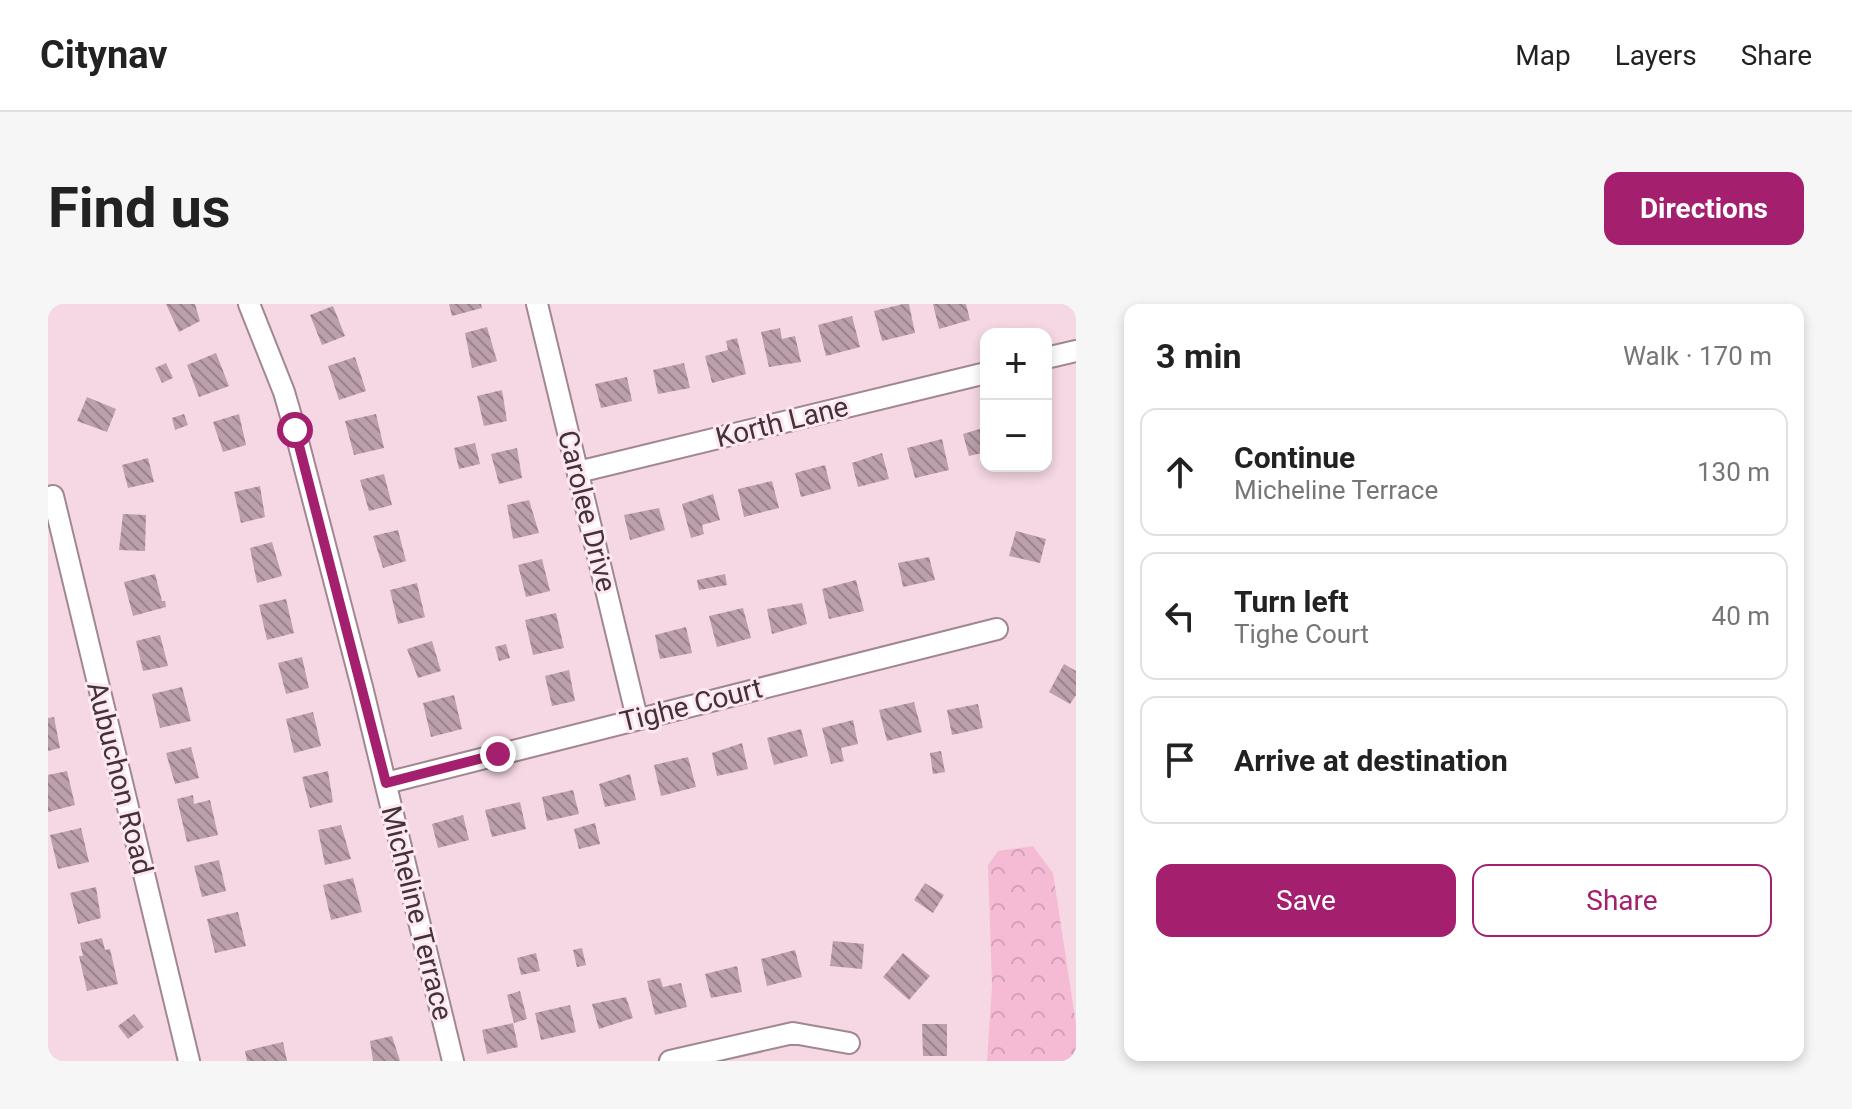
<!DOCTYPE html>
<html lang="en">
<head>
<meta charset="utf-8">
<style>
	:root { --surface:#fff; --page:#f6f6f6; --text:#222; --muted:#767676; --line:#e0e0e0; --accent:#a4206e }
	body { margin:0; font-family:Roboto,sans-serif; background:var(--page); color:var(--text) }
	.controls { position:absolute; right:24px; top:24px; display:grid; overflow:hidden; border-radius:16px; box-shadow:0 4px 12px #0003 }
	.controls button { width:72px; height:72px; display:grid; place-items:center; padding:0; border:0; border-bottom:2px solid var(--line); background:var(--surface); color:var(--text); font:40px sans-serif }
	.stop { position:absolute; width:24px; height:24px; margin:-18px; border:6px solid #a4206e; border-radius:50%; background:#fff }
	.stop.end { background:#a4206e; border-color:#fff; box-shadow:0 2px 8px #0008 }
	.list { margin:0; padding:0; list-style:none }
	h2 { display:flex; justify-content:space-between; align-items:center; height:104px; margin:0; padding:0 32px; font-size:34px }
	h2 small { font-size:26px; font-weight:400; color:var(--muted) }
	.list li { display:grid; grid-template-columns:52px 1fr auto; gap:24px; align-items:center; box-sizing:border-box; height:128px; margin:0 16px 16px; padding:0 16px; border:2px solid var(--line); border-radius:16px }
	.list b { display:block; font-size:30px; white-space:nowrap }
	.list p { margin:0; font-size:26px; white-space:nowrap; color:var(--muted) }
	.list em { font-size:26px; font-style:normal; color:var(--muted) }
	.actions { display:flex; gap:16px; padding:24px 32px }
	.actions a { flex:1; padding:18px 0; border:2px solid var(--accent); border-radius:16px; text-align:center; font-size:28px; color:var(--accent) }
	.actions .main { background:var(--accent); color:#fff }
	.icon { flex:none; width:44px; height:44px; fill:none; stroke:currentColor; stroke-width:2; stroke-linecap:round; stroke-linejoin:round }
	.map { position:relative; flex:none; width:1028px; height:757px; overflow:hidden; border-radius:16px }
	header { display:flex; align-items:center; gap:48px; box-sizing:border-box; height:112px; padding:0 40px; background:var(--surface); border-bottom:2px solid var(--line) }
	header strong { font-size:38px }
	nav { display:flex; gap:44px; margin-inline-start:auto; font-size:28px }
	.intro { display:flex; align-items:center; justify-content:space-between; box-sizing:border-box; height:192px; padding:0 48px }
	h1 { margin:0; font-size:56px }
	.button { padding:20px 36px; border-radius:16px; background:var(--accent); color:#fff; font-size:28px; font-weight:700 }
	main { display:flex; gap:48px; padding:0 48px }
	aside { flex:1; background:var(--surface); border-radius:16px; box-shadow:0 4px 12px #0003 }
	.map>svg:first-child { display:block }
	.forest { fill:url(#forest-crowns) }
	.building { fill:url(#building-back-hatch) }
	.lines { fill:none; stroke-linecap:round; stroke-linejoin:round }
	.minor-casing { stroke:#a18792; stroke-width:24 }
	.minor { stroke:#fff; stroke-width:20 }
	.route { stroke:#a4206e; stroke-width:10 }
	.labels { text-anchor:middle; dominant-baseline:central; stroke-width:6; stroke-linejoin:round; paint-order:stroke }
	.street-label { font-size:28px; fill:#403439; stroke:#ffe7f1 }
</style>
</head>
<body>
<header>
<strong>Citynav</strong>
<nav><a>Map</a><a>Layers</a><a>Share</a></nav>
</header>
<div class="intro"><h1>Find us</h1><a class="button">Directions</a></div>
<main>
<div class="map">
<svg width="1028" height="757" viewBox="0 0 1028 757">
	<defs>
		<pattern id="forest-crowns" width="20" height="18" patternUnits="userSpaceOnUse" patternTransform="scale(2)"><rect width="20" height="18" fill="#f5bbd5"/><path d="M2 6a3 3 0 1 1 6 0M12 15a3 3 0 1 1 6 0" fill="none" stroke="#d3a1b8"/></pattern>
		<pattern id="building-back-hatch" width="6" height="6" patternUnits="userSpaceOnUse" patternTransform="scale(2)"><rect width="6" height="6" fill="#bb9fab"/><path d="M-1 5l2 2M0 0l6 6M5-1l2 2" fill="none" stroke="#99828c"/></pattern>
	</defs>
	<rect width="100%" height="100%" fill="#f5d8e4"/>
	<path class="forest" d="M985,542L1005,569L1028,720V757H939L944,682L940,561L950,547Z"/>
	<path class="building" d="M118,0H147L152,17L131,28Z
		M401,0H433L434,4L404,12Z
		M855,0H861L867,29L834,37L826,7Z
		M885,0H918L922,16L891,25Z
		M285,2L297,32L274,41L262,11Z
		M804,12L812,43L778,52L770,21Z
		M439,23L449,57L424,64L417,29Z
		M732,24L734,35L747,32L753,58L721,63L713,28Z
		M689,34L698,70L664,79L657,52L680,46L678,37Z
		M168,49L181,82L151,93L139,61Z
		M307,53L318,87L291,96L280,62Z
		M118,59L125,74L114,79L107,64Z
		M636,59L642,84L610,90L605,66Z
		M579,73L584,97L553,104L547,80Z
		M454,86L459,117L436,122L429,92Z
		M39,93L68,105L59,128L29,117Z
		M136,110L140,121L127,126L124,114Z
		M191,110L198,141L175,148L165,118Z
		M328,110L336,144L306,151L297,117Z
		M938,123V148L921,152L915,130Z
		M894,135L901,166L867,174L859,144Z
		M427,139L432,160L411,165L406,144Z
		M469,144L474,174L451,180L443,150Z
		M834,149L841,175L810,183L804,159Z
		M100,154L106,178L80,184L74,161Z
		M777,161L783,185L753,193L747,169Z
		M336,170L344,201L321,207L312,176Z
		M724,177L731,204L696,213L690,185Z
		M212,182L217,213L193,219L186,188Z
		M665,190L672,216L654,221L656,230L643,234L634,200Z
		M481,196L491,229L465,235L459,201Z
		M611,204L617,226L582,236L576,211Z
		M75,210L98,211L97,247L71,246Z
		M350,226L358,257L335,264L325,232Z
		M968,227L998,235L992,259L961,252Z
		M224,238L234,272L209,279L202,244Z
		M881,253L887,276L855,283L850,259Z
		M494,255L502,287L478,293L470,261Z
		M107,270L114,297H117L118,303L85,312L76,278Z
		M677,270L679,281L651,286L649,276Z
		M808,276L816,307L781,315L774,285Z
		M369,279L377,313L350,320L342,286Z
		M238,295L246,329L219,336L211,301Z
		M754,299L759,320L724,330L719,305Z
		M695,304L703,334L669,343L661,312Z
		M508,309L516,344L485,351L477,316Z
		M638,323L644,349L612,355L607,331Z
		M112,331L120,362L95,367L88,337Z
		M384,337L393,367L370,374L359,345Z
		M458,340L462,354L451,357L447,343Z
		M254,353L261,384L238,390L230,359Z
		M1016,360L1028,367V391L1022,400L1001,388Z
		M521,366L527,397L504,402L497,372Z
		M134,383L143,417L112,424L104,390Z
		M406,391L414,425L383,433L375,399Z
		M866,398L874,428L839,437L831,406Z
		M930,400L935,424L904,431L899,406Z
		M265,408L273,442L246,449L238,415Z
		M6,413L12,444L0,447V414Z
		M805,416L810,440L793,444L796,457L783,460L774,424Z
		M753,425L760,452L726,461L719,434Z
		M694,439L700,465L669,472L664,449Z
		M143,443L151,474L127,480L118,449Z
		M893,447L897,468L885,470L882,449Z
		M640,453L648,483L613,492L606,461Z
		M19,467L27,501L0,508V471Z
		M280,467L285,498L262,504L254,473Z
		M582,470L588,496L557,503L551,480Z
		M525,486L531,510L499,517L494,493Z
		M145,491L146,500L162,496L170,531L139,538L129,495Z
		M472,498L478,525L444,533L437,506Z
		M415,511L421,536L390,544L384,520Z
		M547,519L552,540L531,545L526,525Z
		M293,521L303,555L277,561L270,526Z
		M33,524L41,558L10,565L2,531Z
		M171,556L178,587L154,593L146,562Z
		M305,574L314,608L283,616L275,581Z
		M877,579L896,591L885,609L866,596Z
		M48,583L53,614L30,620L22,589Z
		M190,608L198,642L167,649L159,615Z
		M54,634L57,646L62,645L70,680L39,687L31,652H35L32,639Z
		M785,637L816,640L814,665L782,662Z
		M534,644L538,661L529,663L525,646Z
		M747,646L754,673L719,682L713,655Z
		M488,649L492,667L473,671L469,654Z
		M855,649L882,672L861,696L835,673Z
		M689,662L694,688L663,694L657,670Z
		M612,674L615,683L633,679L639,703L607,711L599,677Z
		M472,687L479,715L466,719L459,691Z
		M578,693L585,714L551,725L544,700Z
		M522,701L528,728L493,736L487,709Z
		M86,710L96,723L80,735L70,722Z
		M465,719L470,743L439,750L434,726Z
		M874,720H899V752H875Z
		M344,732L352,757H325L322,737Z
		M235,738L239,757H199L197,747Z"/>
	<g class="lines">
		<defs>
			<path id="minor" d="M201,0L236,88L247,126L314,383L405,757
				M489,0L589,414
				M998,54L1028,47
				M530,168L938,69
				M5,192L141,757
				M338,479L949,325
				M622,757L745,729L801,739"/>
		</defs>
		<use href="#minor" class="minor-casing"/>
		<use href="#minor" class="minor"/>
	</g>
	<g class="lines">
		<path class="route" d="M247,126L338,479L450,450"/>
	</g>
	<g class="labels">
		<g class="street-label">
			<text transform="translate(734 118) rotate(-14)">Korth Lane</text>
			<text transform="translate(539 207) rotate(76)">Carolee Drive</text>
			<text transform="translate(643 401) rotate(-14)">Tighe Court</text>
			<text transform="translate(72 474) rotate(76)">Aubuchon Road</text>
			<text transform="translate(369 609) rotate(76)">Micheline Terrace</text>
		</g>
	</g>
</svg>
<div class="controls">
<button>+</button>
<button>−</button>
</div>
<div class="stop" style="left:247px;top:126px"></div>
<div class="stop end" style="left:450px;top:450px"></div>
</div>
<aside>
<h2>3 min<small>Walk · 170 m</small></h2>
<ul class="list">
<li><svg class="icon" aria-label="ahead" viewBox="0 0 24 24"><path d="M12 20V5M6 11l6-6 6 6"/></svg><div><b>Continue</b><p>Micheline Terrace</p></div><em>130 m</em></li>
<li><svg class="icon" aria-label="left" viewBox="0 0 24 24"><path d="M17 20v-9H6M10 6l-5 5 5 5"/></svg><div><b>Turn left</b><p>Tighe Court</p></div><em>40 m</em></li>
<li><svg class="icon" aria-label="arrive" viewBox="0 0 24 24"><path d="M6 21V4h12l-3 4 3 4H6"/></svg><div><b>Arrive at destination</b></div></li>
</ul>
<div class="actions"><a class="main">Save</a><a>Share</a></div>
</aside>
</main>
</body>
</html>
